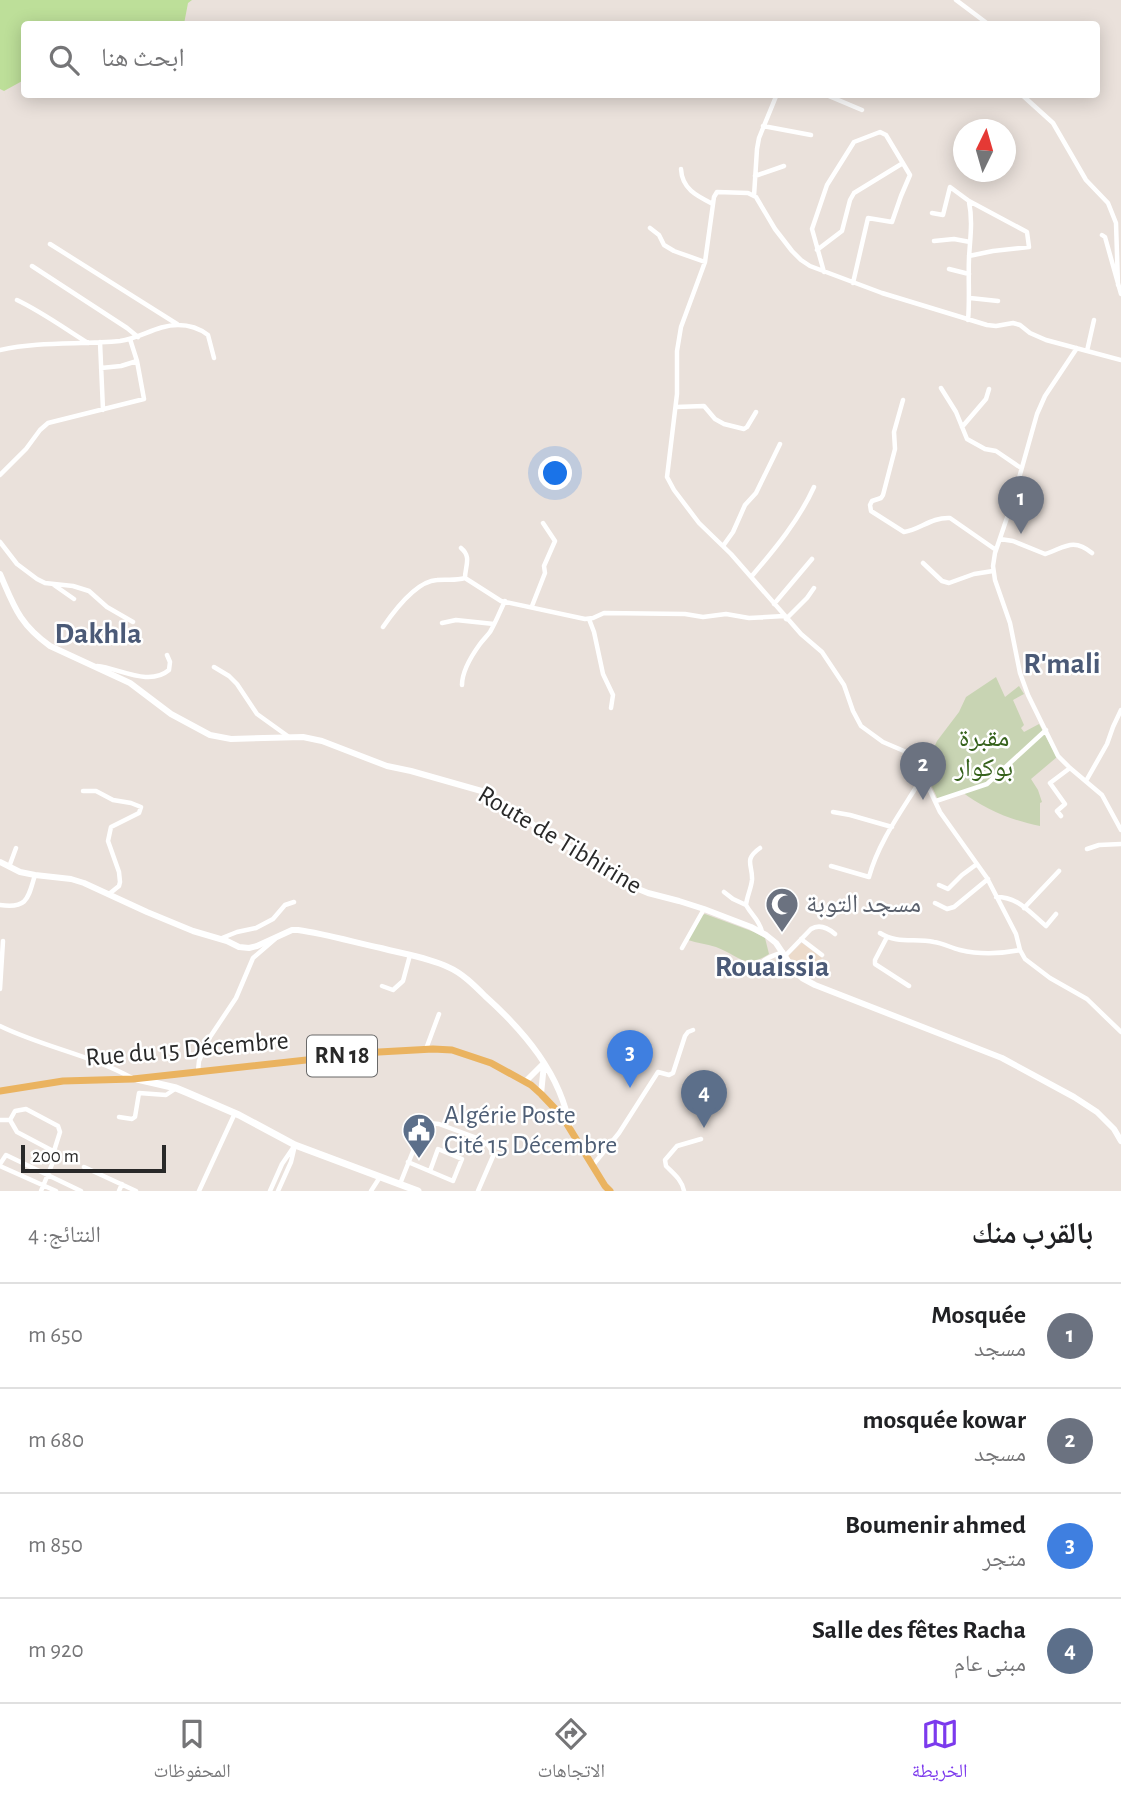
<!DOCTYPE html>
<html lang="ar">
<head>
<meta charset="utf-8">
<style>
	:root { --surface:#fff; --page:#f2f2f2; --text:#202124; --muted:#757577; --line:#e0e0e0; --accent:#7c3aed }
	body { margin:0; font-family:"Alegreya Sans","Noto Naskh Arabic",sans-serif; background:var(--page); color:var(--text); direction:rtl }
	.compass { position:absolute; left:953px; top:119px; width:63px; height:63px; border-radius:50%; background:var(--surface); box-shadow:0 4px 18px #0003; rotate:5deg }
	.scale { position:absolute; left:21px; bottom:18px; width:145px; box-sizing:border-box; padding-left:7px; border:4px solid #292929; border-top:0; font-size:19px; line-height:24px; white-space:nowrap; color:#292929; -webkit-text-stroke:5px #fff; paint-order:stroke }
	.you { position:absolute; left:556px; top:474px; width:24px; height:24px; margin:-18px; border:5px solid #fff; border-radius:50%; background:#1a73e8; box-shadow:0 0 0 10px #1a73e833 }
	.badge { display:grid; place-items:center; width:46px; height:46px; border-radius:50%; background:var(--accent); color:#fff; font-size:23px; font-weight:700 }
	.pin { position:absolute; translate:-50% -58px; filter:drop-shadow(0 2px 4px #0008) }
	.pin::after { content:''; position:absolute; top:37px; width:24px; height:21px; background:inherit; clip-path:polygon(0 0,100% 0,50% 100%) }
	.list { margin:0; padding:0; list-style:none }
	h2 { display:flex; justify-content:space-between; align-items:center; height:91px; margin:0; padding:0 28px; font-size:30px }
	h2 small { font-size:23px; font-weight:400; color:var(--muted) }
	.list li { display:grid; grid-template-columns:46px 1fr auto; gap:21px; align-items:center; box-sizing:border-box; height:105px; padding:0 28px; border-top:2px solid var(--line) }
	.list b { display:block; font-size:26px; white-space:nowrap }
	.list p { margin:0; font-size:23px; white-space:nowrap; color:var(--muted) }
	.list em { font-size:23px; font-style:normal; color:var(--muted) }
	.icon { flex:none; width:38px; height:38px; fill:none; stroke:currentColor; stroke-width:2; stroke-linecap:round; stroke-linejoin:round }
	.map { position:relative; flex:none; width:1121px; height:1191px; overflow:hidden; direction:ltr }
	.search { position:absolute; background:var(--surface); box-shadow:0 4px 18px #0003; left:21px; right:21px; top:21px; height:77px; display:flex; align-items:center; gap:18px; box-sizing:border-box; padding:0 24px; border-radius:7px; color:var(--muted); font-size:26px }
	.sheet { height:511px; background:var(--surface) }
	nav { display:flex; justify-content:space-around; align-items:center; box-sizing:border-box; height:98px; border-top:2px solid var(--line); background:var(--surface); font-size:19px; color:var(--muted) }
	nav a { display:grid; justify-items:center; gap:4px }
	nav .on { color:var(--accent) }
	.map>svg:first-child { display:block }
	.education { fill:#ecdbcb }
	.green { fill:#bddf99 }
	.cemetery { fill:#c8d4b3 }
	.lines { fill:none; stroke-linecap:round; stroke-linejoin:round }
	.minor { stroke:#fff; stroke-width:4.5 }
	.tertiary { stroke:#fff; stroke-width:6 }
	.secondary { stroke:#fff; stroke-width:7 }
	.primary { stroke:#eab360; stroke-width:7 }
	.labels { text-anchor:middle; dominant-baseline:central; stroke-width:5; stroke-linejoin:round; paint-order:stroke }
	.shield { fill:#fff; stroke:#696969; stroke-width:2 }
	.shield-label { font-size:24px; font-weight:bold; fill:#292929 }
	.park-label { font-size:26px; fill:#36621c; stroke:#fff }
	.street-label { font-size:26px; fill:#292929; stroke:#fff }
	.worship-label { font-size:26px; fill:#5b616d; stroke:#fff; text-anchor:start }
	.service-label { font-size:26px; fill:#4e5e75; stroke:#fff; text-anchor:start }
	.quarter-label { font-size:30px; font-weight:bold; fill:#4b5a77; stroke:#fff }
</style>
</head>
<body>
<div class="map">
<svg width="1121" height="1191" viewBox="0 0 1121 1191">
	<rect width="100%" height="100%" fill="#eae1db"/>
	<path class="education" d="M802,943L822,958L811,976L792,961L788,956Z"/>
	<path class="green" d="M0,0H192L188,3L184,24H24V80L4,91L0,89Z"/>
	<path class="cemetery" d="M996,677L1005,697L1019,686L1024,694L1013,700L1024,725L1021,728L1024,732L1039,724L1057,757L1031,779L1038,790L1042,802L1040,803V826C1013,821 984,809 962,792L938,800L928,778L933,750L937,741L959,712L966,697Z
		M705,914L754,932L765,938L769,954C744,970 738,955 716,947C706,944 697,943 688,940L702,915Z"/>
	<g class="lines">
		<path class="minor" d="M956,0L988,24
			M824,94L862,110
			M1021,94L1053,123L1086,180L1108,203L1116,223L1118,285
			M763,126L811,135
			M681,169C682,189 697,196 713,204
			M755,176L784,166
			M754,196L757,149L759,138L777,94
			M932,213L943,215L950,187L969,201L1027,232L1029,247L993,251L969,256
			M650,228L659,235L664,245L674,251L705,262
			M1102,235L1105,237L1121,294
			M934,241L954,239L970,242
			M50,244L177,324
			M817,250L842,231L850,200L854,193L903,163
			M32,266L127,328L138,337
			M949,269L969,274
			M824,272L812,229L827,185L854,142L880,132L886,135L910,175L901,196L892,222L868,218L853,283
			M970,298L998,301
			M17,300C42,312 64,328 88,343
			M968,320C970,299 968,279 969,258C970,239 973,221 969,202
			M100,342L103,410
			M1077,348L1045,396L1037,414L1012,503L995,553L993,566L995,580L1010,623L1020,673L1028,695L1058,756L1070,768L1102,795L1121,830
			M0,350C40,341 80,345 120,341C141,338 157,325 178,325C190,325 199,328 208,335L214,358
			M1087,351L1094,320
			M1121,360L1046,340L1030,333L1020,325L1013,323L996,326L987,325L882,293L810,266L801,260L792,251L775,229L756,197L748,193L717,192L714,197L705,262L681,327L677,351V394L667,477L674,490L699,523L731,554L801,634L822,652L844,685L853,711L861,726L883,742L904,751L919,767L940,812L987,878L1016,934L1020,950L1025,959L1050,978L1087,999L1121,1032
			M101,368L121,366L137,361
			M941,388L956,412L967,439L985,449L996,451L1021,468
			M903,400L894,432L895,449L883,495L881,498L872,501L870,505L871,511L904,532C920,530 931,517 950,518L996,550
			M676,407L704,406L715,419L724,424L744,429L747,427L756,412
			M962,427L986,399L989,389
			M0,475L26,449L40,430L48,423L144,399L137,361L130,339
			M1000,539L1013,541L1045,554C1064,548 1073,537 1092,553
			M0,542L17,564L37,579L45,583L73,586L89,591L107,607L133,622
			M723,546L733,532L745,505L756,493L780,444
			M461,548C472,557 465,566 465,578
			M923,563L942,581L949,583L974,574L993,571
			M751,577C775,549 799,520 814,487
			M54,585L74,599
			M774,604L812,559
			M532,606L545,573L544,566L555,541L543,523
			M589,619L594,632L603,674L613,695L611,708
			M786,619L807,598L814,588
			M442,623L456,620L494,624
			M383,627C394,611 416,581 437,580C447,579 455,581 465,578L501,601L585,619L593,618L604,613L685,614L703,617L726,614L749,618L784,616
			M97,666C119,668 149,687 169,670L170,662L167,655
			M214,667L229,676L237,684L257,714L289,737
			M462,685C462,671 472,655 480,644C483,640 487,636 490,632C496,622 500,611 505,601
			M926,781L933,748
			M1086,781L1107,744L1113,727L1121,710
			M83,791H96L113,800L131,803L141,807L139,813L111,827L108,841L119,872L120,882L119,886L109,894
			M936,801L987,784L1046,730
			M833,812L850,815L892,827
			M1061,816L1057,811L1065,804L1050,783L1070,768
			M760,848C743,860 753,865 752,880C751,889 747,896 746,905C752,916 759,919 762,932
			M1087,849L1099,845L1121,844
			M831,866L869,877C879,840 904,808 923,776
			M9,867L16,848
			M939,885L948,889L962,875L977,864
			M724,892L733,899L746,905
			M996,897C1019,897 1029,912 1046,926L1056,914
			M935,903L947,909L954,907L988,879
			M0,905C28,909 28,898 35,875
			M1024,908L1059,871
			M880,933C897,944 915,938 934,942C943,943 951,948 960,950C981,955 1000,954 1020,950
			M887,937L875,960V964L909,986
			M222,938L237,932L256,928L273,919L285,905L294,902
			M801,939L822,955
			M682,948L704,909
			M785,956L811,929C819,924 828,928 835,934
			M754,974C759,960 769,957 783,952
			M382,986L393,990L403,981L410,955
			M0,989L3,941
			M0,1026C43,1047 91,1055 132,1078
			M426,1049L439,1014
			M198,1071L199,1061L208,1040L236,998L253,958L275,939
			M119,1117L132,1119L135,1117L139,1093L166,1095L175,1089
			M0,1120H10L15,1111L26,1109L58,1126L60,1132L54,1151L53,1162L41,1191
			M10,1120L17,1132L53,1151
			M408,1162L453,1181L462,1159L438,1149L430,1171
			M0,1164L6,1155L81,1191
			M593,1165L619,1133L658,1072L669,1075L673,1073L685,1036L688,1032L693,1030
			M0,1166L56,1191
			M84,1167L136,1191
			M400,1184L423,1126L428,1123L439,1124L477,1138L488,1145L494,1154L478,1191
			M119,1191L122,1184
			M199,1191L235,1113
			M270,1191L282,1164L295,1145L291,1162L278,1191
			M371,1191L380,1177
			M684,1191C682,1180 674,1174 666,1166L665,1160L677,1146L701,1139"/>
		<path class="tertiary" d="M0,574C14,606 19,624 50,646L130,683L171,714L210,735L231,739L303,737L322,741L387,766L411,771L485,792L553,838L594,862L631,886L648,893L679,901L704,909L751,927L766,935L776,943L794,970L802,978L815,985L1002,1058L1074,1097L1097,1112L1114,1129L1121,1141
			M0,862L20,872L35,875L71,879L84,883L147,912L193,931L227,941L239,947L249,948L257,946L292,930H298C326,934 353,942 381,948C403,954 427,957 448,967C462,973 474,985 485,996C524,1031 561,1074 570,1128
			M526,1081L542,1065
			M541,1094L544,1064"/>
		<path class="secondary" d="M137,1079L176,1088L188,1093L239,1115L295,1145L418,1191"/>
		<path class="primary" d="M0,1091L63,1081L133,1079L379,1052L433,1049L452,1050L491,1063L531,1085L541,1094L562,1116L605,1186L610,1191"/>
	</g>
	<defs>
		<symbol id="mosque-pin" viewBox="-11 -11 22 30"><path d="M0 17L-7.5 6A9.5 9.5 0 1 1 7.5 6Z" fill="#6b7280" stroke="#fff"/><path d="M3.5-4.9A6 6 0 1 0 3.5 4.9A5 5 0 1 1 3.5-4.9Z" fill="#fff"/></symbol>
		<symbol id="civic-pin" viewBox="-11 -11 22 30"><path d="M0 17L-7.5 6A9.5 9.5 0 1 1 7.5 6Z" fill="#5c6f8a" stroke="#fff"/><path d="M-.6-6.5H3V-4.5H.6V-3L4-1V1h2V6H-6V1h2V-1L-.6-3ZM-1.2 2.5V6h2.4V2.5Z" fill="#fff"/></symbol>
	</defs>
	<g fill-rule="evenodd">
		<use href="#mosque-pin" x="763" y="885" width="38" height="52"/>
		<use href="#civic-pin" x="400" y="1111" width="38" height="52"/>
	</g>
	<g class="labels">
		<rect class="shield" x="307" y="1035.5" width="70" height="41" rx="5"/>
		<g class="shield-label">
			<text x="342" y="1056">RN 18</text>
		</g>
		<g class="park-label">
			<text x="984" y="738">مقبرة<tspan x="984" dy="30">بوكوار</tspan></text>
		</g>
		<g class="street-label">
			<text transform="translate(560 840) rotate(31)">Route de Tibhirine</text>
			<text transform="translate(187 1049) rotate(-5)">Rue du 15 Décembre</text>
		</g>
		<g class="worship-label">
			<text x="806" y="904">مسجد التوبة</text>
		</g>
		<g class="service-label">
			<text x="444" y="1115">Algérie Poste<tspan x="444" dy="30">Cité 15 Décembre</tspan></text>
		</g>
		<g class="quarter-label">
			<text x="98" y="634">Dakhla</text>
			<text x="1062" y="664">R'mali</text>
			<text x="772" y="967">Rouaissia</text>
		</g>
	</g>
</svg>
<svg class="compass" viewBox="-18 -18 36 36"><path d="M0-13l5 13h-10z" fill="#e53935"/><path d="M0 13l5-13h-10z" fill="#757577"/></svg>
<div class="scale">200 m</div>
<div class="you"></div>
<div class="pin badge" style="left:1021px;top:534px;background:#6b7280">1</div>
<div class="pin badge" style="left:923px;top:800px;background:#6b7280">2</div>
<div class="pin badge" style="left:630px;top:1088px;background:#3f7fe0">3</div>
<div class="pin badge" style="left:704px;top:1128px;background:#5c6f8a">4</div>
<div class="search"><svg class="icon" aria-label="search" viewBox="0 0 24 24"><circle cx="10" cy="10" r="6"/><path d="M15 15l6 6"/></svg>ابحث هنا</div>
</div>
<section class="sheet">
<h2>بالقرب منك<small>النتائج: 4</small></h2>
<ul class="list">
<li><span class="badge" style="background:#6b7280">1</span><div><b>Mosquée</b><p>مسجد</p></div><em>650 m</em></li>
<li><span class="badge" style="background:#6b7280">2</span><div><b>mosquée kowar</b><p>مسجد</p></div><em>680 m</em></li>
<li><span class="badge" style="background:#3f7fe0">3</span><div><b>Boumenir ahmed</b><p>متجر</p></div><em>850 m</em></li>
<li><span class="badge" style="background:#5c6f8a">4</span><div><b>Salle des fêtes Racha</b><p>مبنى عام</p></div><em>920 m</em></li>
</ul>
</section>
<nav>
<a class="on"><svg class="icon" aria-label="map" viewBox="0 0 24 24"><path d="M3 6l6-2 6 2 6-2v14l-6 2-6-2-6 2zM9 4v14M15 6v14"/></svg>الخريطة</a>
<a><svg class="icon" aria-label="directions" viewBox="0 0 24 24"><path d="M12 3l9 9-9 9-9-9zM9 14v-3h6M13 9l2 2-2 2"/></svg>الاتجاهات</a>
<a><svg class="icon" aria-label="saved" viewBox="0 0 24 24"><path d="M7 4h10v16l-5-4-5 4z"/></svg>المحفوظات</a>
</nav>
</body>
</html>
